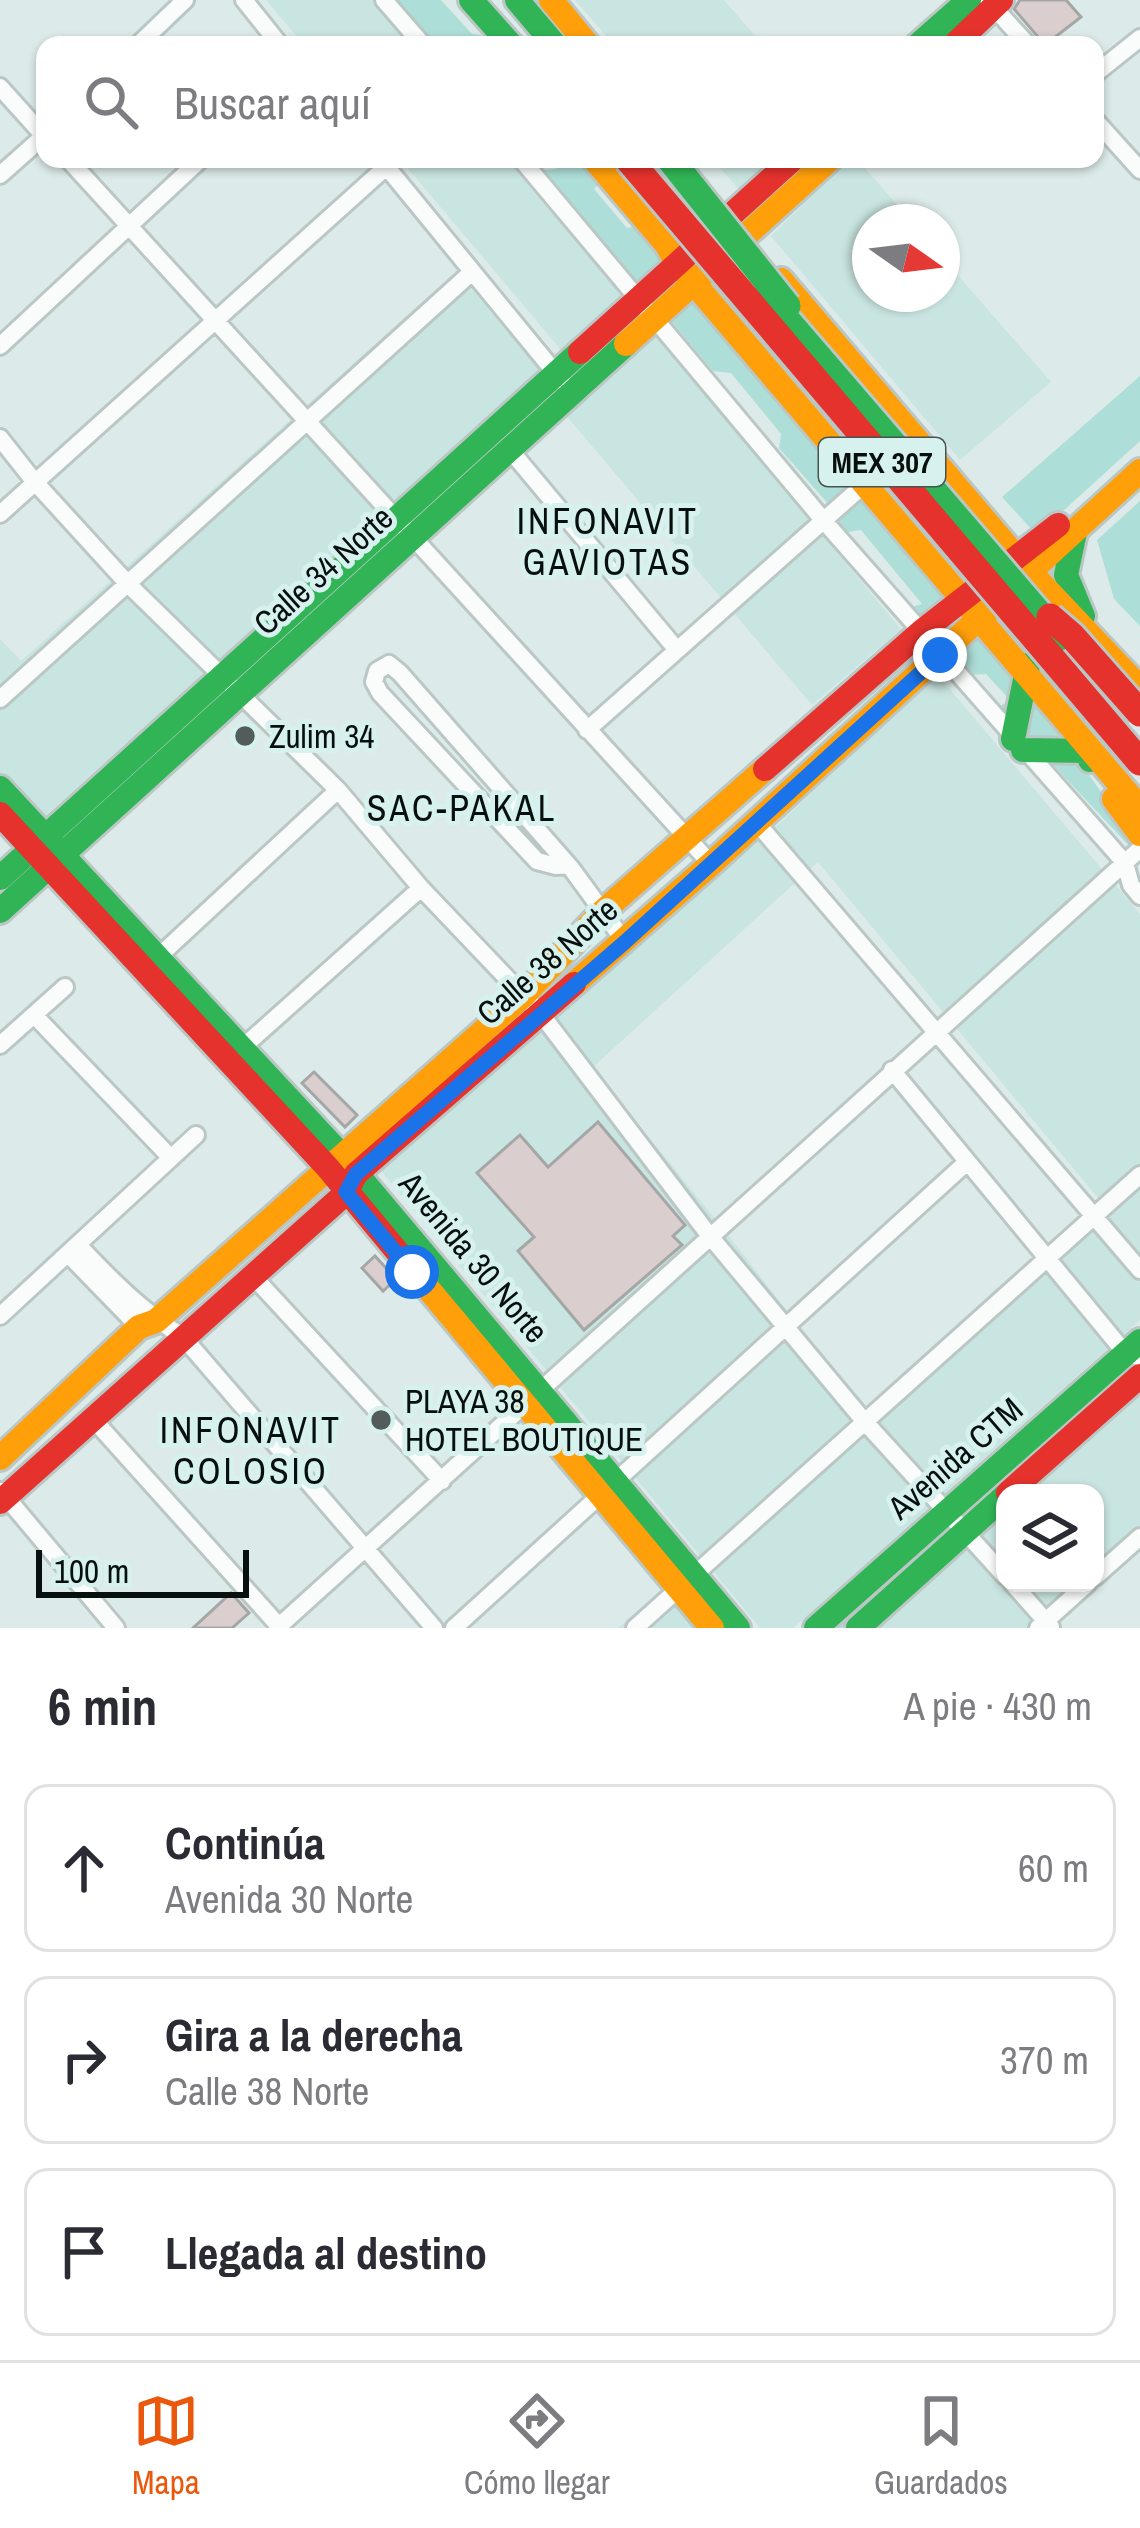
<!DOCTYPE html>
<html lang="es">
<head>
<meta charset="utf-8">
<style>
	:root { --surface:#fff; --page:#f7f7f7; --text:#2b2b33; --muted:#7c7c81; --line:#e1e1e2; --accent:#ea580c }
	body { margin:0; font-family:"Archivo Narrow",sans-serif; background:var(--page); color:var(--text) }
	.controls { position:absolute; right:36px; bottom:36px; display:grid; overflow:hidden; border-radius:24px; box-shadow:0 3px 9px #0004 }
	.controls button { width:108px; height:108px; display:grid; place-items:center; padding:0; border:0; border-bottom:3px solid var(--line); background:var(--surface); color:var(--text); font:60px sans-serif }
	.compass { position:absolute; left:852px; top:204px; width:108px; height:108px; border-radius:50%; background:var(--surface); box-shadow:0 3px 9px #0004; rotate:104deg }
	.scale { position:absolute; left:36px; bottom:30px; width:213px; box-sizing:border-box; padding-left:12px; border:6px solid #07100f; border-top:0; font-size:33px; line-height:42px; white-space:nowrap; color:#07100f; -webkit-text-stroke:9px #d6f1ee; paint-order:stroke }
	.stop { position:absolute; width:36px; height:36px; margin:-27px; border:9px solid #1a73e8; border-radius:50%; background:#fff }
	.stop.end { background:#1a73e8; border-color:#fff; box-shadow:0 3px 12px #0008 }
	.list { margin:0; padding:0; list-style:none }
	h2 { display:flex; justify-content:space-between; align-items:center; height:156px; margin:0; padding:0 48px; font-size:51px }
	h2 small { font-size:39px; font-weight:400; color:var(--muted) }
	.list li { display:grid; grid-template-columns:78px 1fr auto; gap:36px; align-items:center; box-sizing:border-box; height:168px; margin:0 24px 24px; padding:0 24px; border:3px solid var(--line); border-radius:24px }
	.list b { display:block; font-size:45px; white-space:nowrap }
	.list p { margin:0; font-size:39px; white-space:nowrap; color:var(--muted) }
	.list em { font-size:39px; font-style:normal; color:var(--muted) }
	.icon { flex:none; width:66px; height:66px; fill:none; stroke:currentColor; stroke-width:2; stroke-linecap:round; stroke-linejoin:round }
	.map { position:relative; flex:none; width:1140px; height:1628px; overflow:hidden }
	.search { position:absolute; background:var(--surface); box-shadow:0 3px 9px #0004; left:36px; right:36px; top:36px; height:132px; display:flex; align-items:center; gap:30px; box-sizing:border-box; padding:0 42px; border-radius:24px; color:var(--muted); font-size:45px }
	.sheet { height:732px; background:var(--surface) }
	nav { display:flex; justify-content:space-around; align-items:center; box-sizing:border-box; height:168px; border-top:3px solid var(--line); background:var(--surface); font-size:33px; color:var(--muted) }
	nav a { display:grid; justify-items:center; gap:6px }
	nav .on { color:var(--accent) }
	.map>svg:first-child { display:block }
	.built { fill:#c9e5e1; fill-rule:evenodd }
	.green { fill:#aeded8 }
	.building { fill:#dacece; stroke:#a4a7a6; stroke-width:3 }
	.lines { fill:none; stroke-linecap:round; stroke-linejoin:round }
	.street-casing { stroke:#bac7c5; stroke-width:22 }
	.fast-casing { stroke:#bac7c5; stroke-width:30 }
	.slow-casing { stroke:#bac7c5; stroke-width:30 }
	.jam-casing { stroke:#bac7c5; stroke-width:30 }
	.street { stroke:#fafcfc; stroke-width:16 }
	.fast { stroke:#30b455; stroke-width:24 }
	.slow { stroke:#ff9f0a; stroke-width:24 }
	.jam { stroke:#e5322d; stroke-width:24 }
	.fast-bridge-casing { stroke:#bac7c5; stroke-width:33; stroke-linecap:butt }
	.jam-bridge-casing { stroke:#bac7c5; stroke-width:33; stroke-linecap:butt }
	.fast-bridge { stroke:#30b455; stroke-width:27 }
	.jam-bridge { stroke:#e5322d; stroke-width:27 }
	.route { stroke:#1a73e8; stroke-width:15 }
	.poi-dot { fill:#525d5b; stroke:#d6f1ee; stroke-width:4.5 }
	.labels { text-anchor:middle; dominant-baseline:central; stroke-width:10; stroke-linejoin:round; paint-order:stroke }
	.shield { fill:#d6f1ee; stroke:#455452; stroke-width:3 }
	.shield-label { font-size:30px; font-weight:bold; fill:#07100f }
	.street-label { font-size:33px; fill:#07100f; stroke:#d6f1ee }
	.poi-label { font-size:33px; fill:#07100f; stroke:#d6f1ee; text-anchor:start }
	.neighbourhood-label { font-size:36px; letter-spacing:3px; fill:#07100f; stroke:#d6f1ee }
</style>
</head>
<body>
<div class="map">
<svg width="1140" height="1628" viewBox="0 0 1140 1628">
	<rect width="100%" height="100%" fill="#dcebe9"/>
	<path class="built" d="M266,0H374L412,45H304Z
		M575,0H724L763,45H614Z
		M400,159H510L624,293L562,351Z
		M712,159H771L739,189Z
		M848,159H857L912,222H870V294H942V257L1051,382L960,460L771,236Z
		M460,268L545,364L42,819L0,773V639L21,661Z
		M654,334L901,629L812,705L563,412Z
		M937,674L1140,914V1320L793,1628H760L381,1171L782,821ZM818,862L1108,1210L863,1409L722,1227L592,1068Z
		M1140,1393V1530L1095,1571V1493H1027Z
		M1005,1512V1583H1081L1032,1628H875Z
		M665,1587L699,1628H618Z"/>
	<path class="green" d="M396,0H441L472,34L481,35L489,45H436Z
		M550,159H583L602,181L594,189L627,228L640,225L665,262L638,286L543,170L557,169Z
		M694,291L702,300L699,309L721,337L725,335L856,485L831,507L779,448L781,434L731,373L713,371L667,316Z
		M1140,376V441L1062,512L1033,531L1002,497Z
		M867,497L947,595L922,618L912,607L922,604L861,530L848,532L838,521Z
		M1140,501V626L1114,599L1097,540Z
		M972,638H985L1017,678L1011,719L1000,706L1010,700L986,674L969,675L953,655Z
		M1026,694L1067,746L1034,744L1020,730Z
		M1045,756L1076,757L1137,842L1130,847Z
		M949,1527L953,1531L847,1628H833Z"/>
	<path class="building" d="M1020,0H1066L1081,17L1045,45L1014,9Z
		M314,1072L357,1115L345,1127L302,1083Z
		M598,1122L685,1225L673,1236L682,1245L584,1330L518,1251L534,1237L477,1173L520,1135L548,1167Z
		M375,1256L396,1279L383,1291L362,1268Z
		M231,1593L249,1613L232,1628H193Z"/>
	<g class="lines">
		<defs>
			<path id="street" d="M244,0L280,45
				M384,0L423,45
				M988,1L1028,45
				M138,45L185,0
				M1095,74L1140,38
				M0,87L45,137
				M1095,120L1140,170
				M68,159L711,864
				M521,159L824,521L1125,863L1131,885L1140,896
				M381,160L562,381
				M0,175L45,135
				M0,346L201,159
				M0,438L34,481L128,584L338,790L421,888L541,1014L709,1235L865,1422L1005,1576
				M510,450L677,650
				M0,514L395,159
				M0,699L472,272
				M587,730L867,482
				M757,823L1140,1270
				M568,865L556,866L537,861L380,693L374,682L377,671L389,664L400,673L571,868L625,942
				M157,958L338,790
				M34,1015L171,1158
				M0,1045L65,987
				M241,1049L421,888
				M892,1070L1126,1354L1140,1357
				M79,1246C111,1280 143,1312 183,1337L434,1628
				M69,1255L139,1327
				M251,1274L442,1481
				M0,1316L196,1135
				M93,1419L279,1626
				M1,1491L116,1628
				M1095,1577L1140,1537
				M1012,1583L1051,1627
				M277,1628L1140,849
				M454,1628L967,1162
				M635,1628L1140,1175
				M1038,1628L1088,1583"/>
			<path id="fast" d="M471,0L511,45
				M517,0L555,45
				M918,45L969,0
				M1075,532L1066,575L1083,616
				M1013,739L1028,665
				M1023,750L1090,751V760
				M0,788L341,1155L738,1628
				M0,878L580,352
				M0,911L626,344
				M816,1628L1140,1341
				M858,1628L1005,1496"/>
			<path id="slow" d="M551,0L588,45
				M594,159L667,245L676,262L1140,808
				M781,280L1017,558L1140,688
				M626,344L830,159
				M1114,799L1140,834
				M574,984L711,864L1140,471
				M405,1261L712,1628
				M0,1458L139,1327L156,1321L524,995L601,913L765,769"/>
			<path id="jam" d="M954,45L1001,0
				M580,352L793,159
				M765,769L921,632L1058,525
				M0,814L328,1168L405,1261
				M1008,1493L1140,1376
				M0,1502L346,1193L356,1174L574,984"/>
		</defs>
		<use href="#street" class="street-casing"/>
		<use href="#fast" class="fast-casing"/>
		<use href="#slow" class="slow-casing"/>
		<use href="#jam" class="jam-casing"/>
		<use href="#street" class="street"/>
		<use href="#fast" class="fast"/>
		<use href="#slow" class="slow"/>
		<use href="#jam" class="jam"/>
		<defs>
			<path id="fast-bridge" d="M670,159L787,306
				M766,296L1059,637"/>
			<path id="jam-bridge" d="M628,159L1140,762
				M1050,617L1072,636L1140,713"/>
		</defs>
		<use href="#fast-bridge" class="fast-bridge-casing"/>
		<use href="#jam-bridge" class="jam-bridge-casing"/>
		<use href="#fast-bridge" class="fast-bridge"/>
		<use href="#jam-bridge" class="jam-bridge"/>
	</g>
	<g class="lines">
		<path class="route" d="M412,1272L346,1192L356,1174L625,942L940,655"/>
	</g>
	<g class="poi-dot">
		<circle cx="245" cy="736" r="12"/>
		<circle cx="381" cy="1420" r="12"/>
	</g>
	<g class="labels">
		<rect class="shield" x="819" y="438" width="126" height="48" rx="9"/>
		<g class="shield-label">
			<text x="882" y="462">MEX 307</text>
		</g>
		<g class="street-label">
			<text transform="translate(323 570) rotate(-42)">Calle 34 Norte</text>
			<text transform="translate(547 961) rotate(-41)">Calle 38 Norte</text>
			<text transform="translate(474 1257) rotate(50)">Avenida 30 Norte</text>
			<text transform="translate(955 1458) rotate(-41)">Avenida CTM</text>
		</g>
		<g class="poi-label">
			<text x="269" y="736">Zulim 34</text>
			<text x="405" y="1401">PLAYA 38<tspan x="405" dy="38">HOTEL BOUTIQUE</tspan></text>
		</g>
		<g class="neighbourhood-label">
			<text x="608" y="521">INFONAVIT<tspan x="608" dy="41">GAVIOTAS</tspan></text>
			<text x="462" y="808">SAC-PAKAL</text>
			<text x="251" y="1430">INFONAVIT<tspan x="251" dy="41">COLOSIO</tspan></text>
		</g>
	</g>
</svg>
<div class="controls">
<button><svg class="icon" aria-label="layers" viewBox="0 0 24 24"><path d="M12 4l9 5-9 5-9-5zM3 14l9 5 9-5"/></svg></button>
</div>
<svg class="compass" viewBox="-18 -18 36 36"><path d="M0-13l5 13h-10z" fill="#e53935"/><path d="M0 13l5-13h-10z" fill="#7c7c81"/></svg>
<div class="scale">100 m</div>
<div class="stop" style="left:412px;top:1272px"></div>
<div class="stop end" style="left:940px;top:655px"></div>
<div class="search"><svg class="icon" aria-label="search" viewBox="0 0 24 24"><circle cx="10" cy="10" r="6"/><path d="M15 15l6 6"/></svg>Buscar aquí</div>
</div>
<section class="sheet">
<h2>6 min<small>A pie · 430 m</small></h2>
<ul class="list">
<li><svg class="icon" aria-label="ahead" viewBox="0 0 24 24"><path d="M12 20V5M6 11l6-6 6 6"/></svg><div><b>Continúa</b><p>Avenida 30 Norte</p></div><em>60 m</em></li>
<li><svg class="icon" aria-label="right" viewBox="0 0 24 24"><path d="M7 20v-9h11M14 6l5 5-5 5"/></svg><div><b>Gira a la derecha</b><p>Calle 38 Norte</p></div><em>370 m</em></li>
<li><svg class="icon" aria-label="arrive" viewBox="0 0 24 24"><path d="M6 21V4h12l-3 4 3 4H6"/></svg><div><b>Llegada al destino</b></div></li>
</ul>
</section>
<nav>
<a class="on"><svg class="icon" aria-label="map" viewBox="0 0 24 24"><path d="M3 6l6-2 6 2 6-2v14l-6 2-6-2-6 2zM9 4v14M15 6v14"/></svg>Mapa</a>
<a><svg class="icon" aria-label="directions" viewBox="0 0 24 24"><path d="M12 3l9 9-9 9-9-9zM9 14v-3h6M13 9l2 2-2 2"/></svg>Cómo llegar</a>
<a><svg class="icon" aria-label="saved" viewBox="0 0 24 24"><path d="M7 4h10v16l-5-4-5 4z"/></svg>Guardados</a>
</nav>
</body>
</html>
